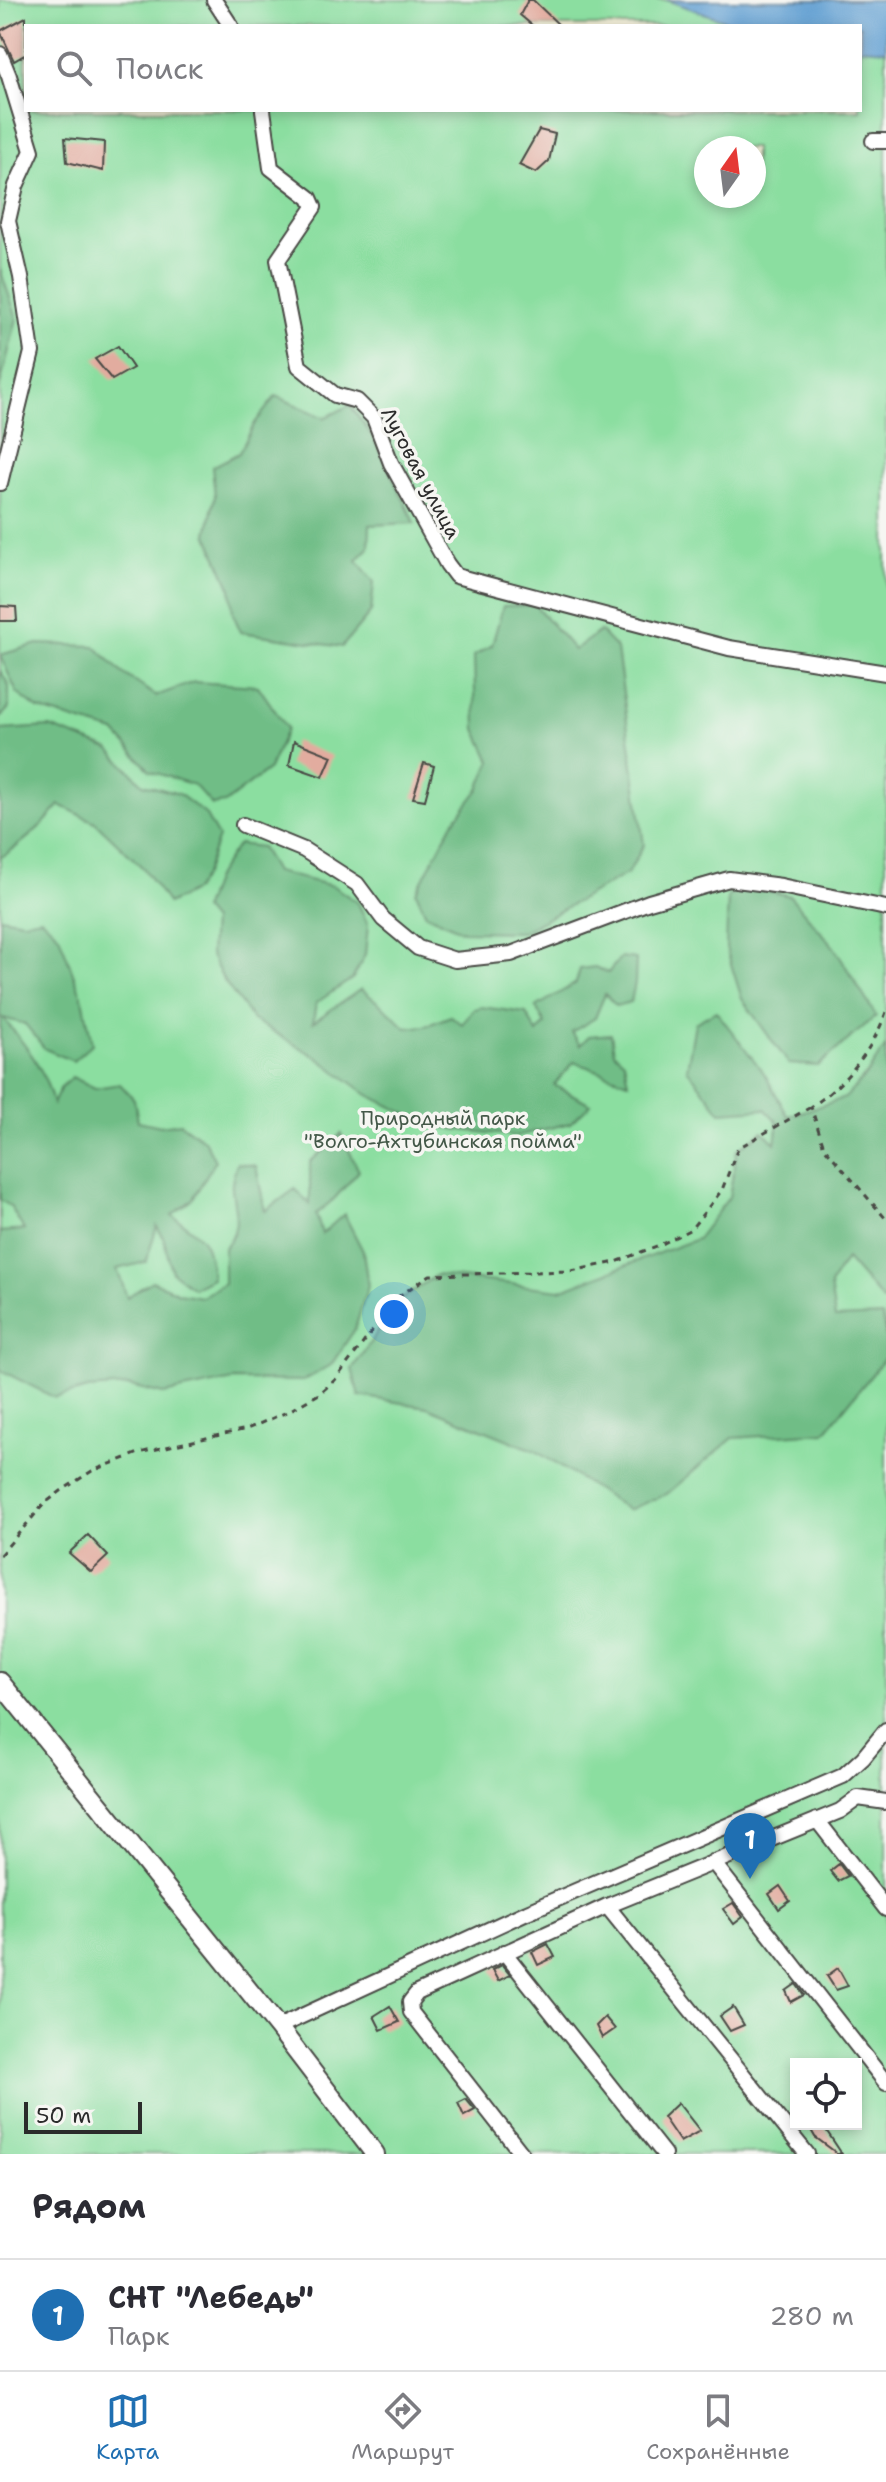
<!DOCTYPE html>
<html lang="ru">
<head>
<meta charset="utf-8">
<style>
	:root { --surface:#fff; --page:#f2f2f3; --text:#2b2b33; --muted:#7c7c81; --line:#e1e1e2; --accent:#1f6fb2 }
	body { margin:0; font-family:"Shantell Sans",sans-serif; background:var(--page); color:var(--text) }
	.controls { position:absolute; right:24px; bottom:24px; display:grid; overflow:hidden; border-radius:0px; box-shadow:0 4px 12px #0003 }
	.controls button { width:72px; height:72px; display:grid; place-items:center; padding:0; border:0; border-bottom:2px solid var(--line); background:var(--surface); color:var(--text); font:40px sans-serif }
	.compass { position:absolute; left:694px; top:136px; width:72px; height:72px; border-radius:50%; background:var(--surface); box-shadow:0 4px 12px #0003; rotate:14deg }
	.scale { position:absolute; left:24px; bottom:20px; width:118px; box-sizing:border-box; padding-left:8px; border:4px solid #2b2b2b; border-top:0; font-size:22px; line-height:28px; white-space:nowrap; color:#2b2b2b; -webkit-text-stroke:6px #f6f6f2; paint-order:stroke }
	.you { position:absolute; left:394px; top:1314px; width:28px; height:28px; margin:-20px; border:6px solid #fff; border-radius:50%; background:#1a73e8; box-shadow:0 0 0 12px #1a73e833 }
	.badge { display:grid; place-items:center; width:52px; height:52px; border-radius:50%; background:var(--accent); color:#fff; font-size:26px; font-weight:700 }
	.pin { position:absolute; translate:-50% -66px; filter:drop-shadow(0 2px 4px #0008) }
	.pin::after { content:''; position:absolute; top:42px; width:28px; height:24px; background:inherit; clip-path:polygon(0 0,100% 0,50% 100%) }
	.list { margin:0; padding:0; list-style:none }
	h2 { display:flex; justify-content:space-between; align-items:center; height:104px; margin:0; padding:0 32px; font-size:34px }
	h2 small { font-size:26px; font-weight:400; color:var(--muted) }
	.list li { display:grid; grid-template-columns:52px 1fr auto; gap:24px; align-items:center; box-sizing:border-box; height:112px; padding:0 32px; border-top:2px solid var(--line) }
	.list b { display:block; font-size:30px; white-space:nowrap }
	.list p { margin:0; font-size:26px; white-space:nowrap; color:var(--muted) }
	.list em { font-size:26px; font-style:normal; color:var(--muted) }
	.icon { flex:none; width:44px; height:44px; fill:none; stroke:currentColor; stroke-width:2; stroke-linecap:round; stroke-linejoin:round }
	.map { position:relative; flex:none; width:886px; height:2154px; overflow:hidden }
	.search { position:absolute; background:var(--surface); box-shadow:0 4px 12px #0003; left:24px; right:24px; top:24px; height:88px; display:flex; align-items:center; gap:20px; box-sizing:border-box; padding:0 28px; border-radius:0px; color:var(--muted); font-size:30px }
	.sheet { height:216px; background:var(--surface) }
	nav { display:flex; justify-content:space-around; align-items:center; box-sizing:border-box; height:112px; border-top:2px solid var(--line); background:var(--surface); font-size:22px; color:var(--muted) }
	nav a { display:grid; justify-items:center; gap:4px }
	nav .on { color:var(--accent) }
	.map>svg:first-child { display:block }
	.green { fill:#8bdea0; stroke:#5b8466; stroke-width:2; fill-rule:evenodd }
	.forest { fill:#70bd86; stroke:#4e7458; stroke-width:2 }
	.water { fill:#619fd2; stroke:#46657e; stroke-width:2 }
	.building { fill:#e2ac9f }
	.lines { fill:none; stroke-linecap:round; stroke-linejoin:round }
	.street-casing { stroke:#484844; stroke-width:18 }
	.secondary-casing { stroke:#484844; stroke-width:22 }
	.path { stroke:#484844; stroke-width:3; stroke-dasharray:6 6; stroke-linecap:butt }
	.street { stroke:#fff; stroke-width:14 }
	.secondary { stroke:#fff; stroke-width:18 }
	.labels { text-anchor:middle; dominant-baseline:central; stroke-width:7; stroke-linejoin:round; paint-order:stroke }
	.street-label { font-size:20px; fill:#2b2b2b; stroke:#f6f6f2 }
	.park-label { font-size:20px; fill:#435848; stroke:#f6f6f2 }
</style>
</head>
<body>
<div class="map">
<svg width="886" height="2154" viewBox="0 0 886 2154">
	<rect width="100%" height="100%" fill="#f6f6f2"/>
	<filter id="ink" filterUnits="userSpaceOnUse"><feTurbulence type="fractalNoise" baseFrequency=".0125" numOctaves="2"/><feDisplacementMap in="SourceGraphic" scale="16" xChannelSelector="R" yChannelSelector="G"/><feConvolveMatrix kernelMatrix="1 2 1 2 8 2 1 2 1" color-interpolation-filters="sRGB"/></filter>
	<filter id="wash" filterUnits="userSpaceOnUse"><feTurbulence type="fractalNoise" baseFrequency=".006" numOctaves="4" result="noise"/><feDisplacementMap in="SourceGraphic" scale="32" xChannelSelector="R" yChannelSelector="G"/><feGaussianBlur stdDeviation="1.8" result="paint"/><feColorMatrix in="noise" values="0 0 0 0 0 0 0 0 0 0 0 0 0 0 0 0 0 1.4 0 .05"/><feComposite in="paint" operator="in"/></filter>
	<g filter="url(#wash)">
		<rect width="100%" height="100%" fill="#ede9d1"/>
		<path class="green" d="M0,0H886V2154H0ZM26,26H860V110H26ZM706,148H754V196H706ZM796,2064H856V2124H796Z"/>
		<path class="forest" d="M0,269L17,318L0,386Z
			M276,396L325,418L350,405L373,437L415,523L370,525L369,548L357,560L374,582L371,612L342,647L241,632L233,614L231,589L207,534L215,496L212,467L239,453L255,423Z
			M535,605L574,650L600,631L617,649L644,845L628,873L522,932L463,931L426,914L416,892L452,824L479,789L491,761L476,729L474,656L492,645L503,606Z
			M38,644L95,646L121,672L156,696L194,682L258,686L287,728L269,769L225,803L212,805L194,785L150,771L115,732L38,709L17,693L0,655Z
			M0,670L9,685V708L0,718Z
			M50,727L109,749L143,784L179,794L205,814L218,837L205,874L195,890L168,904L143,868L95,822L60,805C42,827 24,843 0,858V730Z
			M238,844L261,847L275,872L333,886L358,903L368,925L365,955L353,978L316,1003L313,1022L361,989L390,1012L406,1028L425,1026L451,1016L462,1024L474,1009L481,1007L526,1013L537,1033L545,1024L536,1007L576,983L580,969L595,967L608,973L621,957L636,959L635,983L631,1002L616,1006L605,994L595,1018L572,1032L580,1045L589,1036L611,1034L614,1052L624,1061L628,1082L574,1062L554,1085L591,1104L570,1123L517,1136L433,1127L368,1095L318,1058L253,1020L224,981L210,954L212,921L203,910L215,878Z
			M753,887L790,896L834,947L876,1016L818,1066L789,1064L742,999L726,948L728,896Z
			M0,917L23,921L41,918L59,935L84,1003L92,1044L73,1061L45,1049L25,1024L3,1018C26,1046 45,1068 53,1104L61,1087L72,1077L95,1088L120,1084L134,1099L138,1121L161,1126L180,1123L205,1141L215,1161L192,1200L172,1215C204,1239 208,1237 212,1278L193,1288L172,1272L164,1240L157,1226L146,1262L117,1269L127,1297L152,1281L179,1293L201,1297L224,1283V1248C243,1227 234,1212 232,1188C231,1180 235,1171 237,1163L256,1166L265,1211L295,1189L310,1204V1162L341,1134L359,1171L334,1199L316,1214L322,1234L344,1214L363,1251L368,1286L355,1329L331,1365L303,1381L234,1380L163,1394L130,1386L88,1389L55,1398L0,1370V1232L24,1230L10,1206L0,1200Z
			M716,1011L764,1073L788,1116L845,1098L867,1074L886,1046V1298L883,1301L846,1259L830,1285L835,1318L882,1316L886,1338V1357L825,1432L733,1438L667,1494L628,1510L536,1451L427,1407L359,1396L352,1369L398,1302L436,1275L560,1290L697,1239L729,1197L737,1150L763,1131L775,1143L778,1122L765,1109L721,1112L687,1069L695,1023Z"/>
		<path class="water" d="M666,0H886V50L860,48V26H741Z"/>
		<g id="blocks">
			<path class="building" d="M528,0H533L560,26H533L520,15Z
				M26,17V54L14,61L0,31Z
				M539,130L555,134L549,161L536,173L519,165Z
				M65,138L104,142L103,171L67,162Z
				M118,346L133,368L112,380L95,359Z
				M0,606L16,607L17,621H0Z
				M294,741L332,756L323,777L289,765Z
				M424,763L434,766L425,800L413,798Z
				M88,1535L108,1556L91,1572L69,1553Z
				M839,1864L848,1876L838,1881L830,1871Z
				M780,1886L790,1901L779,1909L769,1894Z
				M733,1903L743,1917L734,1924L723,1909Z
				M548,1944L555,1957L538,1965L532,1952Z
				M502,1965L510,1975L498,1981L492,1970Z
				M838,1968L848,1986L836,1990L827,1976Z
				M796,1984L804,1995L791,2002L786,1991Z
				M390,2006L399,2022L381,2030L374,2016Z
				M733,2007L744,2025L730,2031L720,2016Z
				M605,2017L615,2029L602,2038L596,2026Z
				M466,2099L475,2110L464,2116L458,2103Z
				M678,2103L700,2131L680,2142L663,2117Z
				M820,2124H822L842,2154H838L815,2137L811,2130Z"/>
		</g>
	</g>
	<g filter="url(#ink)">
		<use href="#blocks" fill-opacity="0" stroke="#484844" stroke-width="2"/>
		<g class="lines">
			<defs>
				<path id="street" d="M214,0L231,26
					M0,54L9,76L32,151L16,186L8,221L21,277L32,352L0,483
					M263,110L271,168L310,198L314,207L278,260L299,366L335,395L357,401L374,418L391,463L447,564L456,576L729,648L886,673
					M873,141H886
					M243,825L304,850L357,884L383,919L418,948L455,960L511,954L649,902L729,879L781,886L886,908
					M817,1820L886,1909
					M713,1862L886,2083
					M607,1906L807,2154
					M504,1952L664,2154
					M278,2027L527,1912L843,1776L863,1758L886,1730
					M522,2154L411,2012L410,2002L417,1993L607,1906L840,1811L858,1798L886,1802"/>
				<path id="secondary" d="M0,1682L278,2027L375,2154"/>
			</defs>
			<use href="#street" class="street-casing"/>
			<use href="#secondary" class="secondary-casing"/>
			<path class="path" d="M886,1012C873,1050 844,1085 811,1107L824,1147L886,1219
				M0,1555L44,1504L61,1491L92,1471L139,1453L247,1429L287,1412L319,1394L335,1380L399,1296L430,1275L571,1271L616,1262L664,1243L691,1229L722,1190L738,1148L811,1107"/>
			<use href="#street" class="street"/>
			<use href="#secondary" class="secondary"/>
		</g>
	</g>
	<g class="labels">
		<g class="street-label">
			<text transform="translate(421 473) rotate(62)">Луговая улица</text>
		</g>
		<g class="park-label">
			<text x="443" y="1118">Природный парк<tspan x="443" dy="23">"Волго-Ахтубинская пойма"</tspan></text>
		</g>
	</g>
</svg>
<div class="controls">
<button><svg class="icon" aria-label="locate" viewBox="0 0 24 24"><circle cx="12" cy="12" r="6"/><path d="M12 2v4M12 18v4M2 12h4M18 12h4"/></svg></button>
</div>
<svg class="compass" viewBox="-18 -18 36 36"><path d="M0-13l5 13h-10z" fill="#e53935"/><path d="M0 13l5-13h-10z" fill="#7c7c81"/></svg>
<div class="scale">50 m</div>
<div class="you"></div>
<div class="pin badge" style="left:750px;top:1879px">1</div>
<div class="search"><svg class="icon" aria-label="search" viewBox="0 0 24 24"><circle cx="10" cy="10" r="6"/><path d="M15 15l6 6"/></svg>Поиск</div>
</div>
<section class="sheet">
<h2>Рядом<small></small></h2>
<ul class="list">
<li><span class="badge">1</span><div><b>СНТ &quot;Лебедь&quot;</b><p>Парк</p></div><em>280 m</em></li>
</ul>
</section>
<nav>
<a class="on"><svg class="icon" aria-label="map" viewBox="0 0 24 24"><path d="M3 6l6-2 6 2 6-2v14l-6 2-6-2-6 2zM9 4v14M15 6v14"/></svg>Карта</a>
<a><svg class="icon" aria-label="directions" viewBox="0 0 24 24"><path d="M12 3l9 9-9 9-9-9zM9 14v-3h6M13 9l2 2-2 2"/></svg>Маршрут</a>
<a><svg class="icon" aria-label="saved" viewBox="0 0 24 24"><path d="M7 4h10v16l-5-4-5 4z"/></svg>Сохранённые</a>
</nav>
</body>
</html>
